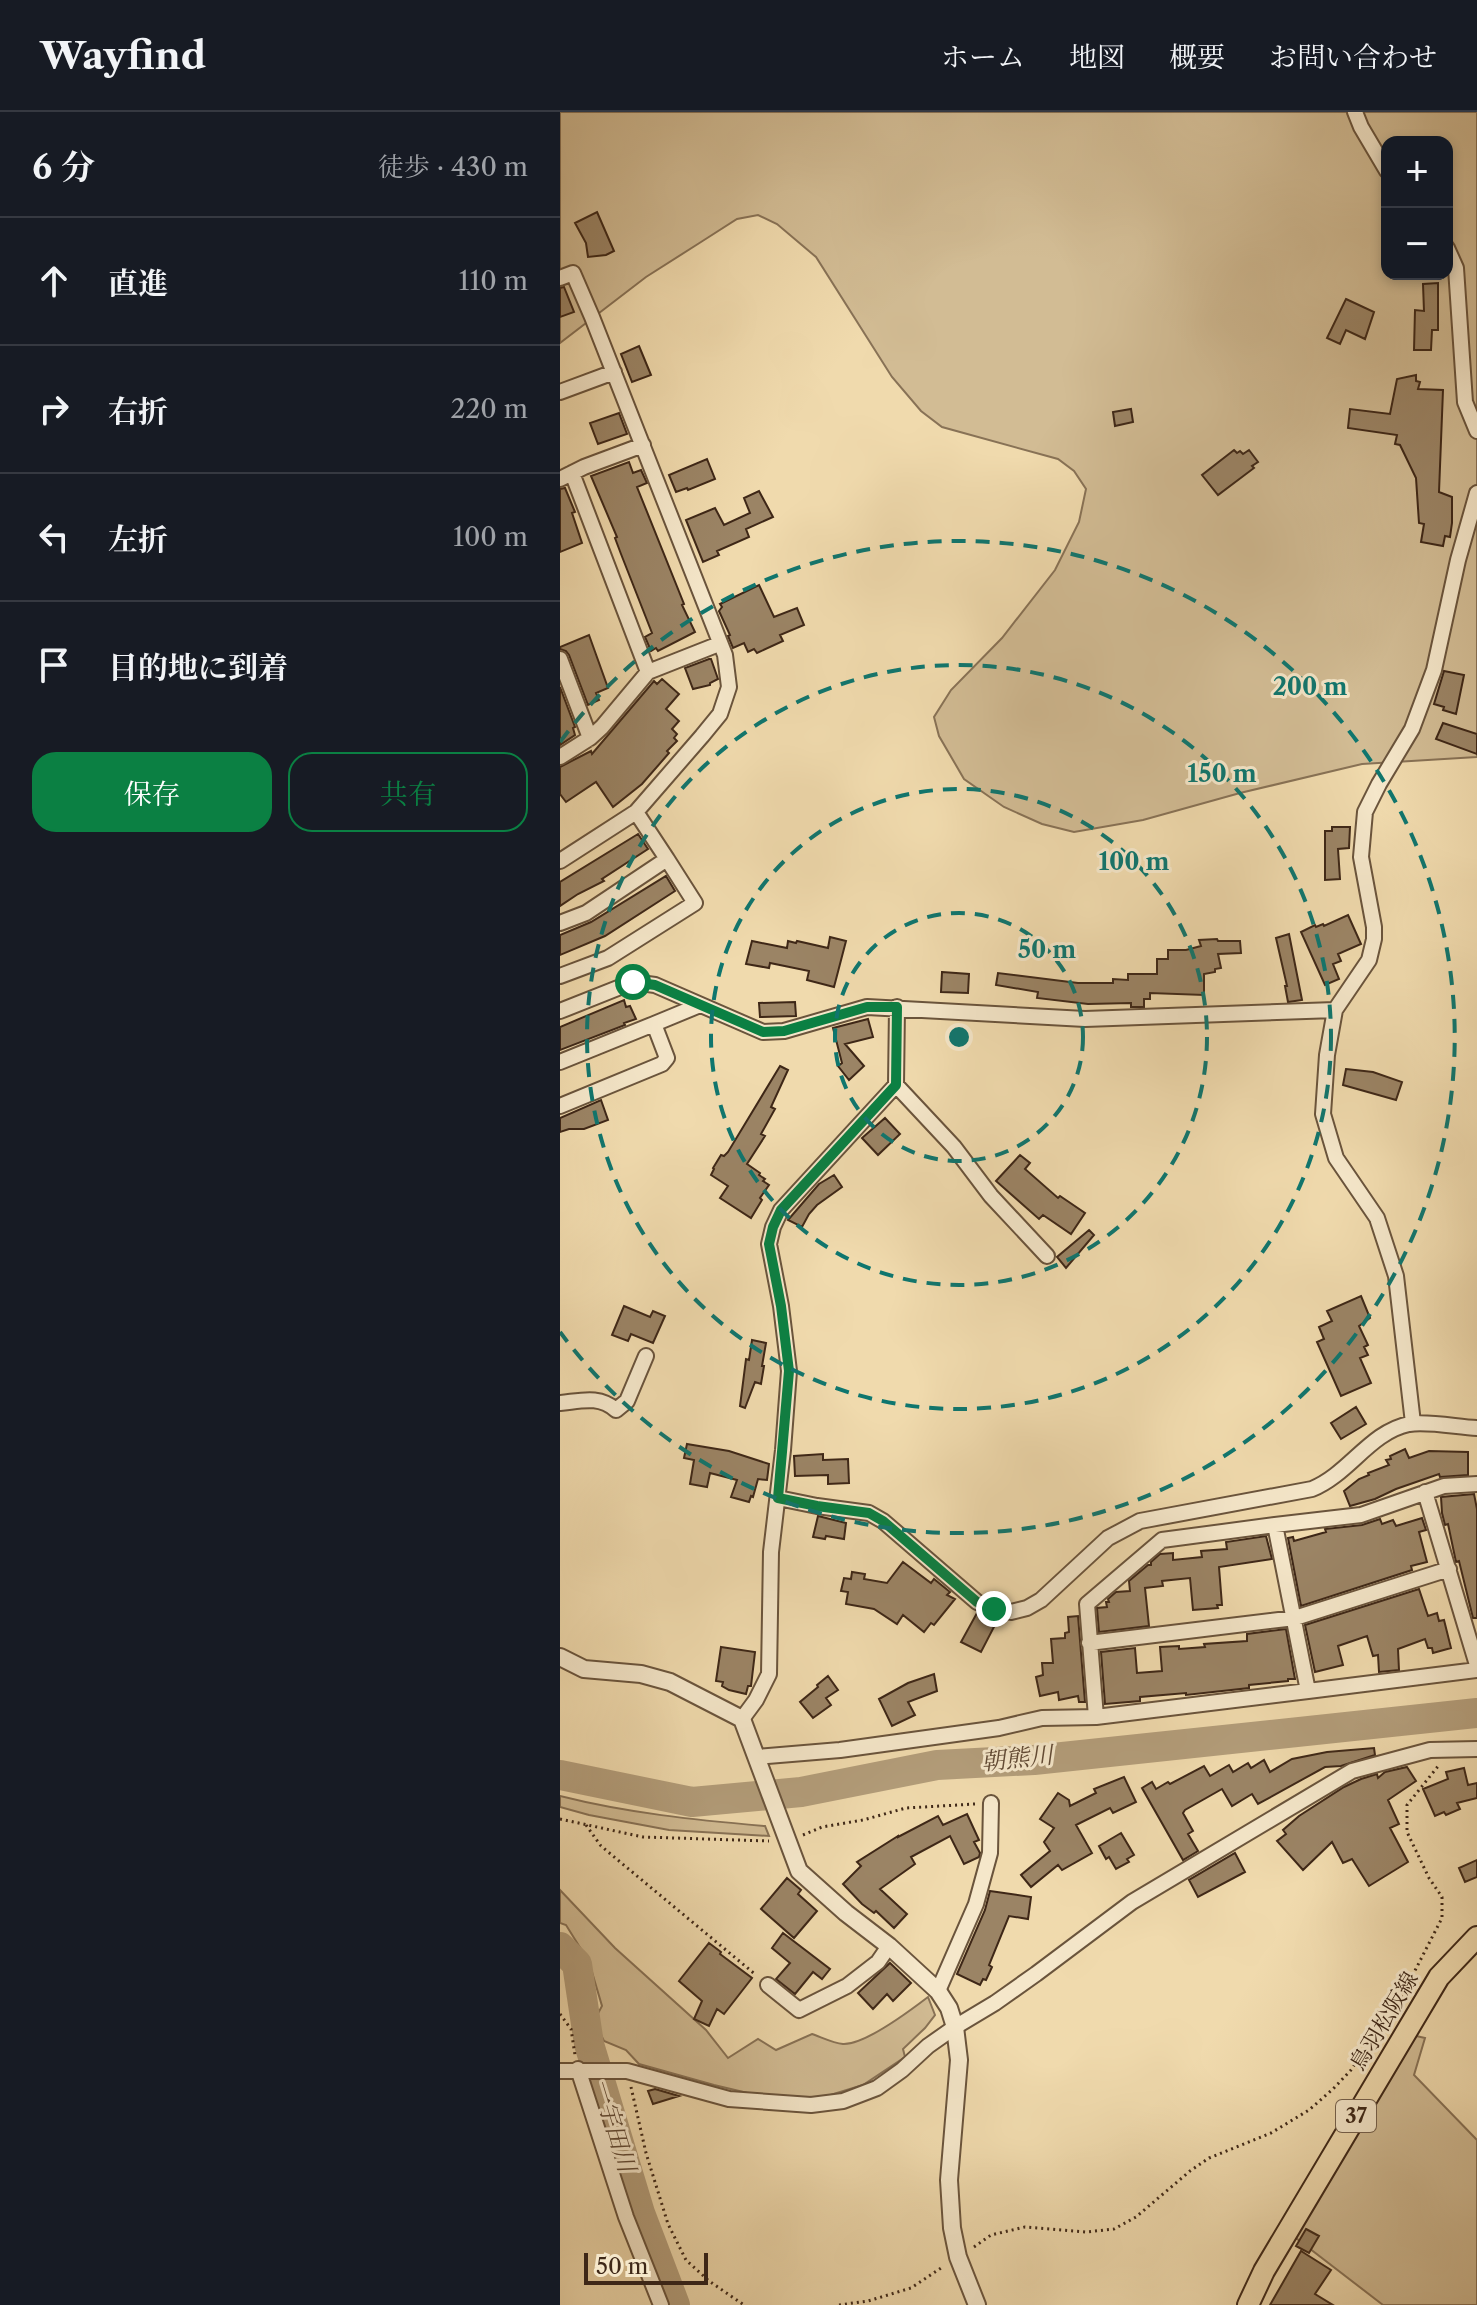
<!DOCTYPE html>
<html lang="ja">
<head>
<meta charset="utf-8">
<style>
	:root { --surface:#171b24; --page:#20242c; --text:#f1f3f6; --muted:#9ea1a6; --line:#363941; --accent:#0b8043 }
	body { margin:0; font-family:"Libre Caslon Text","Noto Serif JP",serif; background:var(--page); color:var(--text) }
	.controls { position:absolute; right:24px; top:24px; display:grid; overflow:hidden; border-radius:16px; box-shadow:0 4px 12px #0003 }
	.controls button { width:72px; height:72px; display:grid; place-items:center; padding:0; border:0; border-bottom:2px solid var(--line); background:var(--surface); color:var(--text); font:40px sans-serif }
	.scale { position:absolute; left:24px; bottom:20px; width:124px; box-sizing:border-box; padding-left:8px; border:4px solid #3e2717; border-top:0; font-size:22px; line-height:28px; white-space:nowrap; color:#3e2717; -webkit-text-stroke:6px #f5e7ca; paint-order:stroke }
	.stop { position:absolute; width:24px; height:24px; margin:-18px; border:6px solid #0b8043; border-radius:50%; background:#fff }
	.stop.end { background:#0b8043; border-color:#fff; box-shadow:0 2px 8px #0008 }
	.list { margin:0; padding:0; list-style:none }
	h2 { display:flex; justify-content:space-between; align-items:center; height:104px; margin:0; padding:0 32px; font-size:34px }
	h2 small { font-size:26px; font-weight:400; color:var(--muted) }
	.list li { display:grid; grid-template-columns:52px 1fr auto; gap:24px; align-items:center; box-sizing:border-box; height:128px; padding:0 32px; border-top:2px solid var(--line) }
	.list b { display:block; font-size:30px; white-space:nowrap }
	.list em { font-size:26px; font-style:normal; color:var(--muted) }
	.actions { display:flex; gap:16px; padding:24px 32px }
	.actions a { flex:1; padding:18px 0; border:2px solid var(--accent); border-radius:24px; text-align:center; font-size:28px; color:var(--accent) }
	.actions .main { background:var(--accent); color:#fff }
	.icon { flex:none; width:44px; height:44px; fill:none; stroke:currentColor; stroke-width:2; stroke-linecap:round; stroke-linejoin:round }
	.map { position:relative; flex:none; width:917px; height:2193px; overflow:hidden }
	header { display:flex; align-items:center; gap:48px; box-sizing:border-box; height:112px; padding:0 40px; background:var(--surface); border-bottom:2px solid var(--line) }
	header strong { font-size:38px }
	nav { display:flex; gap:44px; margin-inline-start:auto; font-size:28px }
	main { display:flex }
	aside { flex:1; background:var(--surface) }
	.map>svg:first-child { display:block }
	.green { fill:#d2bc94; stroke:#887256; stroke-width:2; fill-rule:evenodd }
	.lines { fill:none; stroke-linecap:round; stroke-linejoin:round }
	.river { stroke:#b39d7a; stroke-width:30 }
	.building { fill:#9b8465; stroke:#3e2717; stroke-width:2 }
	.minor-casing { stroke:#6a543c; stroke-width:18 }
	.tertiary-casing { stroke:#6a543c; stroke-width:20 }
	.primary-casing { stroke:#3e2717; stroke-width:24 }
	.path { stroke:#3e2717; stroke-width:3; stroke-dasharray:2 4; stroke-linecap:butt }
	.minor { stroke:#f5e7ca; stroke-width:14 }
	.tertiary { stroke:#f5e7ca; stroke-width:16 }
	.primary { stroke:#f0daad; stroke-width:20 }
	.route { stroke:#0b8043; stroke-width:10 }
	.ring { fill:none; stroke:#0f766e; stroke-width:4; stroke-dasharray:14 10 }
	.labels { text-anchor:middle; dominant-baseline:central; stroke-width:6; stroke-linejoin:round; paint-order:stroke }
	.shield { fill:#f5e7ca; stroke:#75614d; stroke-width:2 }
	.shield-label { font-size:20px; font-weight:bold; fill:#3e2717 }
	.street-label { font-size:22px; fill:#3e2717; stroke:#f5e7ca }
	.water-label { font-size:24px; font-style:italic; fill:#614a35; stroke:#f5e7ca }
	.centre { fill:#0f766e; stroke:#f5e7ca; stroke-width:4 }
	.ring-label { font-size:24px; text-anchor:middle; font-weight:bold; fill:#0f766e; stroke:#f5e7ca; stroke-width:6; stroke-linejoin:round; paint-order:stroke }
</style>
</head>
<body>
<header>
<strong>Wayfind</strong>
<nav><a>ホーム</a><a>地図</a><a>概要</a><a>お問い合わせ</a></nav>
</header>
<main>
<aside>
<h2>6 分<small>徒歩 · 430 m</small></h2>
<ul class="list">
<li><svg class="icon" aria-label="ahead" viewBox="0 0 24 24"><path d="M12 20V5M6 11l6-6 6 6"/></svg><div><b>直進</b></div><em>110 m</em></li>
<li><svg class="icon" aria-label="right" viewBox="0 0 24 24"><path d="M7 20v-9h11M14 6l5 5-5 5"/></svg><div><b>右折</b></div><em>220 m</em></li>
<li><svg class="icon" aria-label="left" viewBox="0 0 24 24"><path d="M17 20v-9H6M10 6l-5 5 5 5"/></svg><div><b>左折</b></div><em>100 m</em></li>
<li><svg class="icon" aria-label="arrive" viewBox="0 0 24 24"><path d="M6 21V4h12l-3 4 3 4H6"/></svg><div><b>目的地に到着</b></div></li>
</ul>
<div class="actions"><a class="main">保存</a><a>共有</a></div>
</aside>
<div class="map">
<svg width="917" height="2193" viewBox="0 0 917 2193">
	<rect width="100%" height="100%" fill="#f0daad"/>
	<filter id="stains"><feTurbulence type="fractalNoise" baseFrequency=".0025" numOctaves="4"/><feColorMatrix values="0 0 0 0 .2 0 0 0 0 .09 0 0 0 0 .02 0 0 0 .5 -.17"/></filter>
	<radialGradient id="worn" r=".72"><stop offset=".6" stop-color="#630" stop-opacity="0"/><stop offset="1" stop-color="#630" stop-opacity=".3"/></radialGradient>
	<path class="green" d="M0,0H917V645L802,652L680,681L583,708L514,720L482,712L444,695L404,667L379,624L374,605L391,578L442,526L495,458L519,410L526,377L514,359L498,347L382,315L361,299L332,265L256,145L217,112L198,103L177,107L141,130L86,165L0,231ZM827,30H887V162H827Z
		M0,1684C67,1701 135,1708 205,1714L209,1724L109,1718L29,1703L0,1695Z
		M0,1778L55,1836L146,1918L168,1946L198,1927L216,1938L252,1922C261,1925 273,1931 283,1932C304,1933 351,1898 368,1885L375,1903L365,1916L343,1937L345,1945L303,1973L254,1988L196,1983L154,1973L79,1952L66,1938L44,1929L34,1909L42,1894L29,1850L6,1813L0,1811Z
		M852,1923L865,1926L854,1963L917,2028V2193H823L732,2123Z"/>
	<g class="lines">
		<path class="river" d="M0,1663L132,1690L241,1680L377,1653L474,1648L917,1601
			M0,1835L17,1852L29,1932L80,2101L115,2193"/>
	</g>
	<path class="building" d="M37,100L54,139L46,143L28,145L26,131L15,111Z
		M878,171V218H872L871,238H854L855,198L864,199L863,172Z
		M4,175L14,200L0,205V176Z
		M786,187L814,200L805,227L786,218L780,232L767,226Z
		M79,234L91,263L72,270L61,242Z
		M856,263V269L860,270L858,277L883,278L879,380L892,385V411L890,425L885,424L883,434L861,430L864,412L859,411L856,366L840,333L835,332L837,323L788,316L790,297L830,302L837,267Z
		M571,297L573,310L555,314L553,300Z
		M59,301L67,322L38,332L30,311Z
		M674,338L677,341L680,339L683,342L689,338L698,350L692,354L694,356L658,383L642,363Z
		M147,347L155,367L128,378L127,376L116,380L109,363Z
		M69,350L73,361L81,358L87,371L77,375L124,492L122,493L135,520L98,539L96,536L91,539L85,525L92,521L61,442L55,426L57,425L31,364Z
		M5,376L15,400L12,401L22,431L0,440V377Z
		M199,379L213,405L186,417L189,425L157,439L159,443L143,450L126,408L155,396L164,413L190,401L184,386Z
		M199,473L214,505L237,496L244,513L220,523L223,529L197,541L194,537L188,540L184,531L173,536L168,524L170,523L159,499L162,495L160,492Z
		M29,523L48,576L36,581L39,588L28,593L9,543L6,539L0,537V535Z
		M149,547H151L158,567L150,571V573L133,577L125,556Z
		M884,559L904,563L896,602L883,598L884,595L874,592Z
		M102,567L119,582L106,597L119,609L112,617L117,622L114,626L117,629L107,639L109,641L82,672L53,695L36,670L6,690L0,682V655L31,639L32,642L94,569L97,572Z
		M0,575L15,615L13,616L15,623L0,633Z
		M883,611L917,622V642L876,627Z
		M772,715H790L789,736L778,737L780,767L765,768V719H772Z
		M78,722L88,737L42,767L44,769L18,782L0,794V770Z
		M106,764L115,779L45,824L0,843V823L31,810Z
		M788,803L801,832L778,842L781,849L773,852L779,867L765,873L741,820L755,813L756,815L763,812L764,814Z
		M729,822L742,888L728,890L725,874H727L716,826Z
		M270,825L286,829L274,875L247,868L249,859L210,851L209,856L186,852L192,829L227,836L228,829L236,831L237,829L268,836Z
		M657,827L658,829H680L681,841L658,842L661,856L655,857V860L644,862V883L590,881V887H584V895H571V891L528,892L477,886L478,880L436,873L438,861L518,871H553V867L568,868V862H597V847H608V838H626L641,834L639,828Z
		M382,860L409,862L408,881L381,880Z
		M64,888L66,895L70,894L76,907L64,911L65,913L0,938V915Z
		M235,890L236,904L200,905L199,891Z
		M308,907L313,925L285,932L304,954L289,968L278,954L282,951L273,916Z
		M220,954L228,958L211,995L215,997L201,1022L205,1024L187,1052L200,1061L199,1063L205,1067L203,1069L209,1073L200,1086L202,1088L191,1106L160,1086L168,1074L151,1063L154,1057L153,1056L161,1043L164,1044L168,1040Z
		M786,957L813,960L842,970L836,988L783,973Z
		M41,988L48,1008L24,1017H9L0,1020V1006Z
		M325,1006L340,1022L318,1043L302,1026Z
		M460,1043L470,1051L465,1057L498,1086L500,1084L525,1101L511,1122L483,1103L479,1107L436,1069Z
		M274,1063L282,1075L257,1093L249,1102L242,1115L228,1108L259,1072Z
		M529,1118L534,1123L506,1156L497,1145Z
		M801,1184L810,1206L799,1214L808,1233L804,1235L808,1243L800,1246L811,1271L781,1284L757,1230L764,1227L759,1215L772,1209L767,1199Z
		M64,1194L90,1205L93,1199L105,1204L93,1231L71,1222L68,1229L52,1223Z
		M192,1228L206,1231L202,1254H204L201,1272L195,1270L185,1296L180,1294L186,1247L189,1248Z
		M796,1295L806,1312L781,1327L771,1311Z
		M127,1332L169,1339L209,1352L207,1368L198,1367L193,1385L191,1384L189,1390L171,1385L177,1368L150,1361L147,1375L130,1372L134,1348L124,1346Z
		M845,1337L849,1346L869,1339L908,1340V1363L880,1365L879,1362L836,1377L815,1387L790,1394L784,1379L799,1367L809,1363L808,1361L829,1353L826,1348L831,1347L830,1344Z
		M263,1342V1348L288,1347L289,1371L268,1372V1363L235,1364L234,1344Z
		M914,1382L917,1397V1506H913L899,1449L896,1450L888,1412L885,1413L882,1401L881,1385Z
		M258,1404L286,1411L284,1427L266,1424L265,1427L253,1425Z
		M862,1406L866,1418L859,1420L867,1450L851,1454L852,1458L741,1494L728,1426L733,1425L734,1429L766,1420L765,1417L802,1413L820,1407L822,1412L833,1408L836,1414Z
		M706,1424L712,1447L659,1455L662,1493H657L658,1496L633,1498L630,1466L602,1469L603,1474L585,1476L589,1514L539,1520L537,1496L547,1495L546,1490H549L548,1487L556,1480L570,1479L569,1469L588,1453H591V1450L600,1442L613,1441V1448L642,1445L641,1439L667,1437L666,1430Z
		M343,1450L371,1471L374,1467L390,1480L387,1483L395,1487L374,1513L371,1511L364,1520L343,1503L337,1512L314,1497L286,1492L288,1480L281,1479L284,1466L291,1467L292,1460L305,1462L304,1467L327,1471Z
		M859,1477L868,1504L877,1501L879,1509L884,1508L891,1536L873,1541L872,1536H868L865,1527L838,1537L839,1558L819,1560L818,1543L813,1544L807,1524L778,1534L783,1553L755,1560L745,1513Z
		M417,1501L437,1509L421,1540L401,1530Z
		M518,1504L525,1590H519L518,1584L499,1588L498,1580L480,1584L476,1565L483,1563L482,1551H493L491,1527L505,1526V1521L509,1520L508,1505Z
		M726,1517L735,1567H728V1569L689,1573V1576L626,1583V1581L580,1585V1589L545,1592L541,1540L575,1536L577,1561L602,1559L600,1535L619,1534V1537L645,1535L644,1532L687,1529V1522Z
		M161,1535L195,1540L191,1574H188L186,1582L169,1578L162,1574L163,1570L156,1569Z
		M374,1562L377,1579L348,1590L355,1603L332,1614L319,1587L348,1571Z
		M268,1564L278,1578L266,1586L271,1593L253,1606L240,1590L258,1575L257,1573Z
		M814,1636L815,1643L781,1654L765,1655L698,1692L692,1682L672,1694L662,1677L625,1698L623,1701L633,1719L628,1722L638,1739L623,1748L582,1676L592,1670L596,1677L608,1670L610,1672L644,1654L650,1664L669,1653L673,1660L688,1651L691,1656L704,1648L710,1660L732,1647L767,1640Z
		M847,1655L856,1669L828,1688L839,1712L830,1716L848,1750L809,1774L792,1747L783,1751L772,1730L743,1758L717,1729L726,1722L723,1718L739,1704L784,1675L801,1667L817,1662L818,1666L825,1660Z
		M904,1656L908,1673L917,1671V1686L897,1691L900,1697L886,1703L884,1700L875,1704L863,1677L888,1667L886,1660Z
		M564,1665L576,1690L553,1701L550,1696L516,1713L532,1741L502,1758L498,1753L471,1775L461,1763L490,1739L484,1730L494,1716L480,1707L498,1681L509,1688L510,1694L536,1681L534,1677Z
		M407,1702L419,1728L414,1730L420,1741L419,1745L404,1752L390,1724L351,1745L355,1752L320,1777L347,1802L334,1816L316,1799L314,1801L302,1792L283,1772L301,1754L297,1750L338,1724V1725L378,1704L383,1713Z
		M561,1721L574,1743L567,1747L569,1750L556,1757L549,1745L546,1747L539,1734Z
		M675,1741L685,1760L638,1785L629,1768Z
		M917,1748V1765L905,1770L899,1756Z
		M227,1766L241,1778L238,1782L257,1799L234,1826L201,1797Z
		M430,1779L471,1785L468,1807L449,1804L429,1853L432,1855L426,1868L423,1867L420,1873L397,1862L425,1798Z
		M223,1821L270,1857L262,1867L253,1860L235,1882L216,1867L230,1851L212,1836Z
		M149,1831L161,1840L160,1842L192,1866L164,1902L157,1897L149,1914L134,1907L142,1889L119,1869Z
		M330,1851L351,1871L333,1889L327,1882L313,1897L298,1881Z
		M95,1977L119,1984L93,1992L88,1979Z
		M746,2117L759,2124L749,2141L736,2134Z
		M741,2139L771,2158L755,2182L773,2193H710Z"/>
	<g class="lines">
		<defs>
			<path id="minor" d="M795,0L801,15L827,59
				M887,136L896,156L905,290L917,319
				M0,166L13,161L32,205L165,543L169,575L160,602L142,624L76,700L0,749
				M0,280L54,260
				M12,361L88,560L159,532
				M0,367L24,355L83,333
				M0,547L30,626L0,645
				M30,626L42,615L88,560
				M0,811L26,801L107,747L76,700
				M0,864L48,846L135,791L107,747
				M0,899L73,870L95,873L203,920L224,919L307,895L525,907L775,898
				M0,950L94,912
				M336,973L394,1035L431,1084L487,1144
				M0,994L102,952L107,946L94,912L140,893
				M0,1291C21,1289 39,1283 56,1298L67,1289L86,1244
				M853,1311L836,1164L817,1106L776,1046L763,1002L767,943L775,898L809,848L814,827V815L801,745L805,700L819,672L852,617L874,558L898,448L917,381
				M865,1380L917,1553
				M218,1386L257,1394L309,1401L323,1409L417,1490L434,1497L451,1500L467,1496L481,1488L548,1426L580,1409L752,1377C789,1362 810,1320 849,1312C868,1309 897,1315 917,1316
				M529,1531L735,1506L889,1457
				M748,1579L917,1558
				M536,1605L527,1492L602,1428L715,1413
				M182,1607L196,1588L209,1562L211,1440L223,1338L229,1259L221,1194L209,1132L213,1115L221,1098L336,973L337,895
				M197,1645L280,1638L439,1616L482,1606L536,1605L748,1579L715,1413L801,1403L884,1374L917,1372
				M208,1873L239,1898L287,1874L318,1850L329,1834
				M378,1879L416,1792L430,1741L431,1691
				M18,1957L66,2105L101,2193
				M0,1959H67L169,1987L251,1993L283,1989L317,1976L342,1958L368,1934L395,1915L435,1891L476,1862L572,1790L792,1659L870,1638L917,1637"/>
			<path id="tertiary" d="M0,1545L24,1557L81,1562L110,1570L182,1607L239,1759L286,1801L329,1834L378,1879L389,1896L395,1915L399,1948L389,2068L392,2116L398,2145L417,2193"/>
			<path id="primary" d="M688,2193L704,2159L879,1865L917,1825"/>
		</defs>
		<use href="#minor" class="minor-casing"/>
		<use href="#tertiary" class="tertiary-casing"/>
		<use href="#primary" class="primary-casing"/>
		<path class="path" d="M0,1707L83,1725L209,1729
			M26,1713L41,1734L196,1863
			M243,1723L262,1715L303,1708L346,1696L415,1692
			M0,1902L11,1917L15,1943
			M71,1975L86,2041L108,2112L126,2148L149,2169L184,2193
			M414,2135L431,2123L465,2115L526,2120L554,2117L576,2105L630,2059L649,2046L711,2021L749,1998L773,1977L791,1958L844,1880L882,1806V1785L869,1766L847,1720V1693L879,1653
			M279,2193L308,2189L351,2176L384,2154"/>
		<use href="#minor" class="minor"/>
		<use href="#tertiary" class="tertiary"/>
		<use href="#primary" class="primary"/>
	</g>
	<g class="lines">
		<path class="route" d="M73,870L95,873L203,920L224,919L307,895H337L336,973L221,1098L213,1115L209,1132L221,1194L229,1259L218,1386L257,1394L309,1401L323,1409L417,1490L434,1497"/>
	</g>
	<g class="ring">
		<circle cx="399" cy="925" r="124"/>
		<circle cx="399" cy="925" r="248"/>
		<circle cx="399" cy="925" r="372"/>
		<path d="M0 630A496 496 0 1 1 0 1220"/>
	</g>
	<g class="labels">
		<rect class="shield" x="776" y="1988" width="40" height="32" rx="6"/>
		<g class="shield-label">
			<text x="796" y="2004">37</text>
		</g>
		<g class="street-label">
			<text transform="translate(824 1909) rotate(-59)">鳥羽松阪線</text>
		</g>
		<g class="water-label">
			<text transform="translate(457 1646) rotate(-6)">朝熊川</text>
			<text transform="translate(54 2013) rotate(73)">一宇田川</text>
		</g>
	</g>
	<circle cx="399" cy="925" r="12" class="centre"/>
	<g class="ring-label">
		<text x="750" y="583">200 m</text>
		<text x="662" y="670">150 m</text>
		<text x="574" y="758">100 m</text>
		<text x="487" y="846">50 m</text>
	</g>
	<rect width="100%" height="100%" filter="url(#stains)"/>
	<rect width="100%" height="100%" fill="url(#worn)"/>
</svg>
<div class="controls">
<button>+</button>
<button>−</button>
</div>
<div class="scale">50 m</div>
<div class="stop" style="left:73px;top:870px"></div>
<div class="stop end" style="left:434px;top:1497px"></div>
</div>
</main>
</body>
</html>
